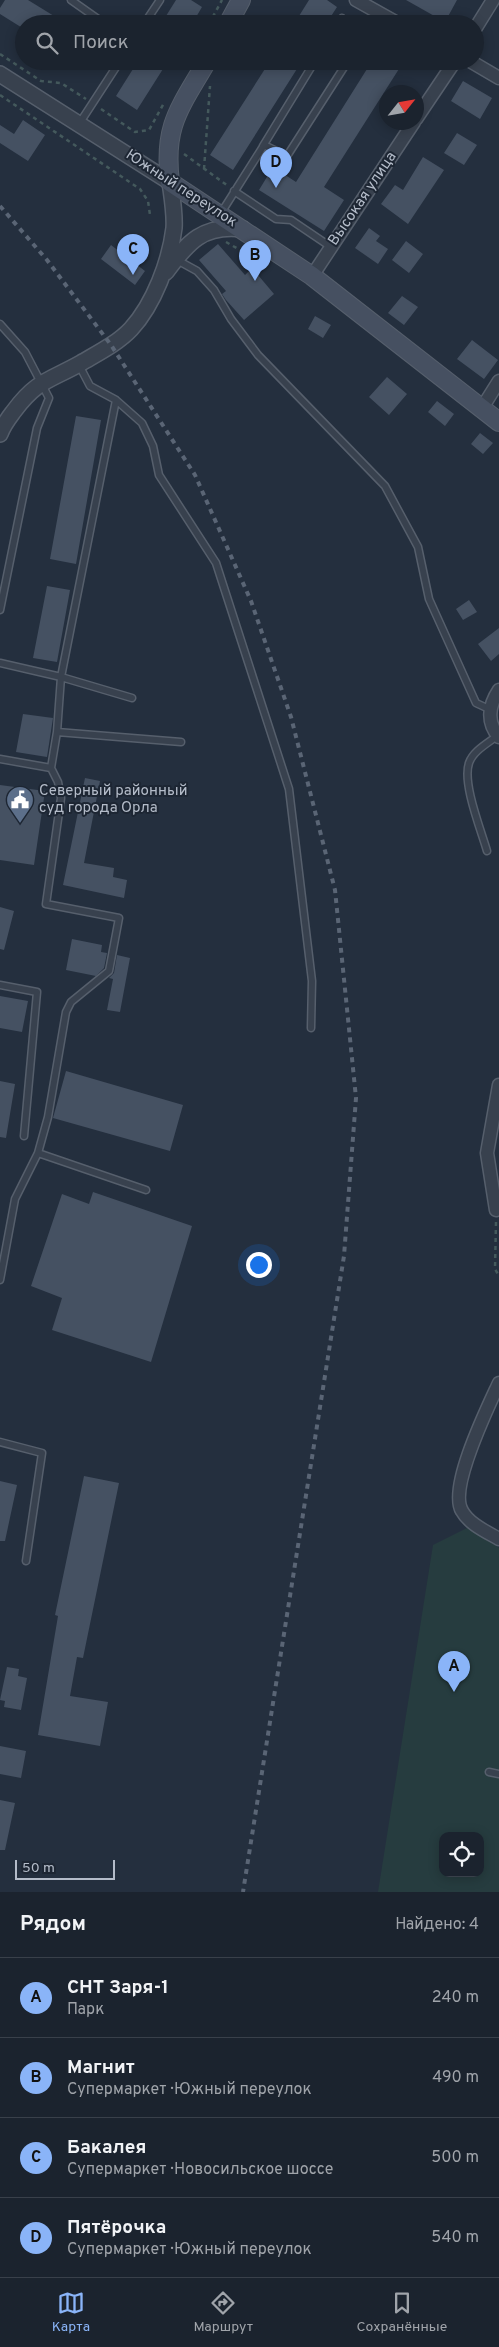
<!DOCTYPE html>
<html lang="ru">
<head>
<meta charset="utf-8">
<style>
	:root { --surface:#1b232e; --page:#282f3a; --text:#f1f3f6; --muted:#a0a4aa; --line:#39404a; --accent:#8ab4f8 }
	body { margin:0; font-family:Overpass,sans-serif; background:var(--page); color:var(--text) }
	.controls { position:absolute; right:15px; bottom:15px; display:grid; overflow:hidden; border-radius:10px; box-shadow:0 2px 12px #0003 }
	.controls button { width:45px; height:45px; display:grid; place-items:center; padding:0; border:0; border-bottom:1px solid var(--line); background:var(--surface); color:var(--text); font:25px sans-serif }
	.compass { position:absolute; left:379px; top:85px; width:45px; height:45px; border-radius:50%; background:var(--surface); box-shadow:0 2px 12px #0003; rotate:59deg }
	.scale { position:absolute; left:15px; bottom:12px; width:100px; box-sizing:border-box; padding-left:5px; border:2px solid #b4bcc9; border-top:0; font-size:14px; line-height:18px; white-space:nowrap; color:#b4bcc9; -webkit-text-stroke:4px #1d2633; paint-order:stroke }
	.you { position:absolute; left:258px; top:1264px; width:18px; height:18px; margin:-12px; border:4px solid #fff; border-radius:50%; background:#1a73e8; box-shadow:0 0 0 8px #1a73e833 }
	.badge { display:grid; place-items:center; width:32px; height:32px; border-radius:50%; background:var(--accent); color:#111; font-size:16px; font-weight:700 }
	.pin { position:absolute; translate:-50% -41px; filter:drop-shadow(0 1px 2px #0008) }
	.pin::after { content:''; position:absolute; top:26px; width:18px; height:15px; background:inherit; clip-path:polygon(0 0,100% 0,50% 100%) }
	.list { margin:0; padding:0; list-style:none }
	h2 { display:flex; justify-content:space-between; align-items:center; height:65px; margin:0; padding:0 20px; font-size:21px }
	h2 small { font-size:16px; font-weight:400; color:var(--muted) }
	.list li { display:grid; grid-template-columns:32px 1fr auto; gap:15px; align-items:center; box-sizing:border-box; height:80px; padding:0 20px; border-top:1px solid var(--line) }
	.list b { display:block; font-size:19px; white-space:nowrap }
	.list p { margin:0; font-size:16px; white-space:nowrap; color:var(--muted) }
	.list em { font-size:16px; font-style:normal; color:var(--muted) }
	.icon { flex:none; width:28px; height:28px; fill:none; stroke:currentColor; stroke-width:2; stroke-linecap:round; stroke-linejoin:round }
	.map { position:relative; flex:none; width:499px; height:1892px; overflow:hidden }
	.search { position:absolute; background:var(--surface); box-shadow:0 2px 12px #0003; left:15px; right:15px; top:15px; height:55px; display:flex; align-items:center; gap:12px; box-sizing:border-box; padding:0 18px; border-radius:28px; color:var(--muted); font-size:19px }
	.sheet { height:385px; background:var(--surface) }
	nav { display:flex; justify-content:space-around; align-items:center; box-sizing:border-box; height:70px; border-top:1px solid var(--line); background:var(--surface); font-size:14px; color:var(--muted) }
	nav a { display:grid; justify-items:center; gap:2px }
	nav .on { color:var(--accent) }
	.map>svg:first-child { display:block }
	.green { fill:#263c3f; fill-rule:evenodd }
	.building { fill:#455162 }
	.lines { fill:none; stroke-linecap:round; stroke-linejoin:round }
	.service-casing { stroke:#565f6c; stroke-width:9 }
	.minor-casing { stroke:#565f6c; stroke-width:15 }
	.tertiary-casing { stroke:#565f6c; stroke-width:18 }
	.secondary-casing { stroke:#565f6c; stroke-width:20 }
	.path { stroke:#44595c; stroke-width:2.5; stroke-dasharray:4 4; stroke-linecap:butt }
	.service { stroke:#38414e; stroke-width:6 }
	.minor { stroke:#38414e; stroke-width:12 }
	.tertiary { stroke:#38414e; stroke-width:15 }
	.secondary { stroke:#465061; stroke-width:18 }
	.rail { stroke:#5a6575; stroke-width:4; stroke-dasharray:5 5; stroke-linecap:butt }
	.labels { text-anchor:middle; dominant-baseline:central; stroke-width:4; stroke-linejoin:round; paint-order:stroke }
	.street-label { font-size:15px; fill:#b4bcc9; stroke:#1d2633 }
	.poi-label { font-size:15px; fill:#b4bcc9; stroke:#1d2633; text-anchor:start }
</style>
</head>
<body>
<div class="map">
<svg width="499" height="1892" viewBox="0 0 499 1892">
	<rect width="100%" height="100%" fill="#242f3e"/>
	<path class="green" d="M469,1527L499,1548V1892H378L433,1545ZM443,1836H480V1873H443Z"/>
	<path class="building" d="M5,0H28L67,24H24V29L0,14V8Z
		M176,0H191L202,7L192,24H161Z
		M309,0H327L337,7L326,24H294Z
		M406,0H457L445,22Z
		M138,61H168L137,110L116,96Z
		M270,61H302L233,170L210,155Z
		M372,61H404L324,187L344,200L324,231L259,190L273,167L296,182Z
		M463,81L492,98L480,119L451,101Z
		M23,120L45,135L28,161L0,143V125L14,134Z
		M457,133L477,145L464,165L444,153Z
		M423,157L444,170L408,224L381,204L395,185L403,190Z
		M369,228L380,236L376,241L388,249L378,264L355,248Z
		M406,241L423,254L409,273L392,260Z
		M218,244L245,275L252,268L274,294L244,320L226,300L222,294L226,291L199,260Z
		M111,245L145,271L135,285L101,259Z
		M402,296L418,307L404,325L388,313Z
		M315,316L331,325L323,338L308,329Z
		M472,340L498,360L484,379L457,359Z
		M387,377L407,394L389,415L369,397Z
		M437,401L454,414L445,426L428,412Z
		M76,416L101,420L76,564L50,559Z
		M480,433L493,443L483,454L471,444Z
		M47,586L70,590L57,662L33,658Z
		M469,600L477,612L463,620L456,609Z
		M499,628V654L491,661L478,644Z
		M23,714L53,718L47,757L16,752Z
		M85,778L100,781L84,863L114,868L113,877L127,880L124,898L63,885Z
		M0,785L45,791L34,865L0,860Z
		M0,907L14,911L4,950L0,949Z
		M72,939L102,945L101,952L107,953L104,968L96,976L66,970Z
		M117,955L130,958L120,1012L107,1010L113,979L109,978L114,973Z
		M0,996L28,1001L22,1032L0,1028Z
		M66,1071L183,1105L170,1151L53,1118Z
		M0,1081L15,1084L6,1138L0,1137Z
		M93,1192L192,1226L151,1362L52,1330L62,1298L31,1286L62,1194L89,1204Z
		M84,1476L119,1483L83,1658L77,1657L70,1696L108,1702L100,1746L38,1735L58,1616L55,1615Z
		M0,1481L17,1485L5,1541H0Z
		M7,1667L19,1669L18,1676L27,1678L21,1710L4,1707L5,1701L0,1700Z
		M0,1746L26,1751L21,1778L0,1774Z
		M0,1800L15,1803L5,1850H0Z"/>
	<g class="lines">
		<defs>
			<path id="service" d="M71,0L105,24
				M144,24L160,0
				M338,24L342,18
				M372,24L379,13
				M79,124L120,61
				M263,146L315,61
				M234,191L276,219L291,220L331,247
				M221,213L264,145L287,156L348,61
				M177,260L197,271L214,290L231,319L258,355L385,486L418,547L429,599L476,703L489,709
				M0,324L25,352L49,398L37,428L0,610
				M79,365L90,386L116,400L142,423L153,446L159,475L216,563L289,789L312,981L311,1028
				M116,400L61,677L57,732L181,742
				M0,663L61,677L132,698
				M0,759L51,768L57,732
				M487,851C481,830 462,783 469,763C473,751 488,743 497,736
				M0,985L37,992L24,1136
				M38,1153L48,1117L66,1012L71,1002L109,971L119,918L46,904L61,798L58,782L51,768
				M0,1280L15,1199L38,1153L146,1190
				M0,1442L42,1453L26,1561
				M489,1772L499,1774"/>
			<path id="minor" d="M356,0L399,24
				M475,29L493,0
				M470,61L499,78
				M416,119L455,61
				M312,276L414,122
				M482,408L499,381
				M499,690C489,705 486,722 499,737
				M496,1210L487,1153L499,1085
				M499,1383C488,1407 448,1488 462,1511C469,1524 487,1532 499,1539"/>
			<path id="tertiary" d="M0,74L170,182C172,197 175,213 174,228C170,261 154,304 131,329C118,343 98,353 81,363C49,381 37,380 14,411C8,419 3,425 0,434
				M166,272C188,242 203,224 243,229"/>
			<path id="secondary" d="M228,24L241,0
				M207,61C180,108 163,125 170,182L312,276L499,422"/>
		</defs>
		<use href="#service" class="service-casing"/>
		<use href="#minor" class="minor-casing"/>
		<use href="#tertiary" class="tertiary-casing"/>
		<use href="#secondary" class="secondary-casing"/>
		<path class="path" d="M209,24L222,0
			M0,54L41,81L61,83L86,99
			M0,95L140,189L148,201L150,215
			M101,109L135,132L149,130L164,103
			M184,154L228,186
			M204,169L210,86
			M226,242L254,258
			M496,1222L495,1269L499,1276"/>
		<use href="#service" class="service"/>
		<use href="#minor" class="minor"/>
		<use href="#tertiary" class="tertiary"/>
		<use href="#secondary" class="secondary"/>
		<path class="rail" d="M0,206L47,260L111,345L195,475L251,601L291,717L335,890L356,1098L344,1256L243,1892"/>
	</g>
	<defs>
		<symbol id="civic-pin" viewBox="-11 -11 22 30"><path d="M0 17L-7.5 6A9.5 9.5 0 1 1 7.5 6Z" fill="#5c6f8a" stroke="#1d2633"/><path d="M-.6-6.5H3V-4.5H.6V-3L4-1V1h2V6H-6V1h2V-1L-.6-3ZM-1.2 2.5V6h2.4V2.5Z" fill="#fff"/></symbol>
	</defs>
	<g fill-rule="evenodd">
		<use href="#civic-pin" x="4" y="784" width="32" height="43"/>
	</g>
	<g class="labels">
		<g class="street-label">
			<text transform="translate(181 189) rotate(33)">Южный переулок</text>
			<text transform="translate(363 199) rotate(-56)">Высокая улица</text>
		</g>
		<g class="poi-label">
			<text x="39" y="791">Северный районный<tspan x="39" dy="17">суд города Орла</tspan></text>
		</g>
	</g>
</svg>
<div class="controls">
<button><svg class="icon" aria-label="locate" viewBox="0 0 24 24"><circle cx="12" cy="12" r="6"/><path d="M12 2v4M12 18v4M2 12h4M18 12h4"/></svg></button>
</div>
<svg class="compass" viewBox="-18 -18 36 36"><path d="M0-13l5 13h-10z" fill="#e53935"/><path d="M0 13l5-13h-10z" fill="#a0a4aa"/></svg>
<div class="scale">50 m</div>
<div class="you"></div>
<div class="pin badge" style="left:454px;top:1692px">A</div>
<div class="pin badge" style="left:255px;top:281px">B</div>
<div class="pin badge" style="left:133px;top:275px">C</div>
<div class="pin badge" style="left:276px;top:188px">D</div>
<div class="search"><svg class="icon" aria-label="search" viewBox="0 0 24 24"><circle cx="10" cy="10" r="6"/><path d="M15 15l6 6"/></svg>Поиск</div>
</div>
<section class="sheet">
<h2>Рядом<small>Найдено: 4</small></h2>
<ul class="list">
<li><span class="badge">A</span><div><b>СНТ Заря-1</b><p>Парк</p></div><em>240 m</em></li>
<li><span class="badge">B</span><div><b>Магнит</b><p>Супермаркет · Южный переулок</p></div><em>490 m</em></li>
<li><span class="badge">C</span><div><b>Бакалея</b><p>Супермаркет · Новосильское шоссе</p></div><em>500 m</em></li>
<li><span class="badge">D</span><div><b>Пятёрочка</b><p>Супермаркет · Южный переулок</p></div><em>540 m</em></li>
</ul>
</section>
<nav>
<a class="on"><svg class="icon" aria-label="map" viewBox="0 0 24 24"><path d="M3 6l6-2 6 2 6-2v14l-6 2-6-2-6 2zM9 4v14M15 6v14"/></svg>Карта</a>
<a><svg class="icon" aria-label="directions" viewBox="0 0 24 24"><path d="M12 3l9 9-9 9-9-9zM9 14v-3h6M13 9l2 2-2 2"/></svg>Маршрут</a>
<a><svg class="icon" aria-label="saved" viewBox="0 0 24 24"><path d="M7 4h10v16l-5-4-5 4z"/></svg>Сохранённые</a>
</nav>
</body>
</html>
